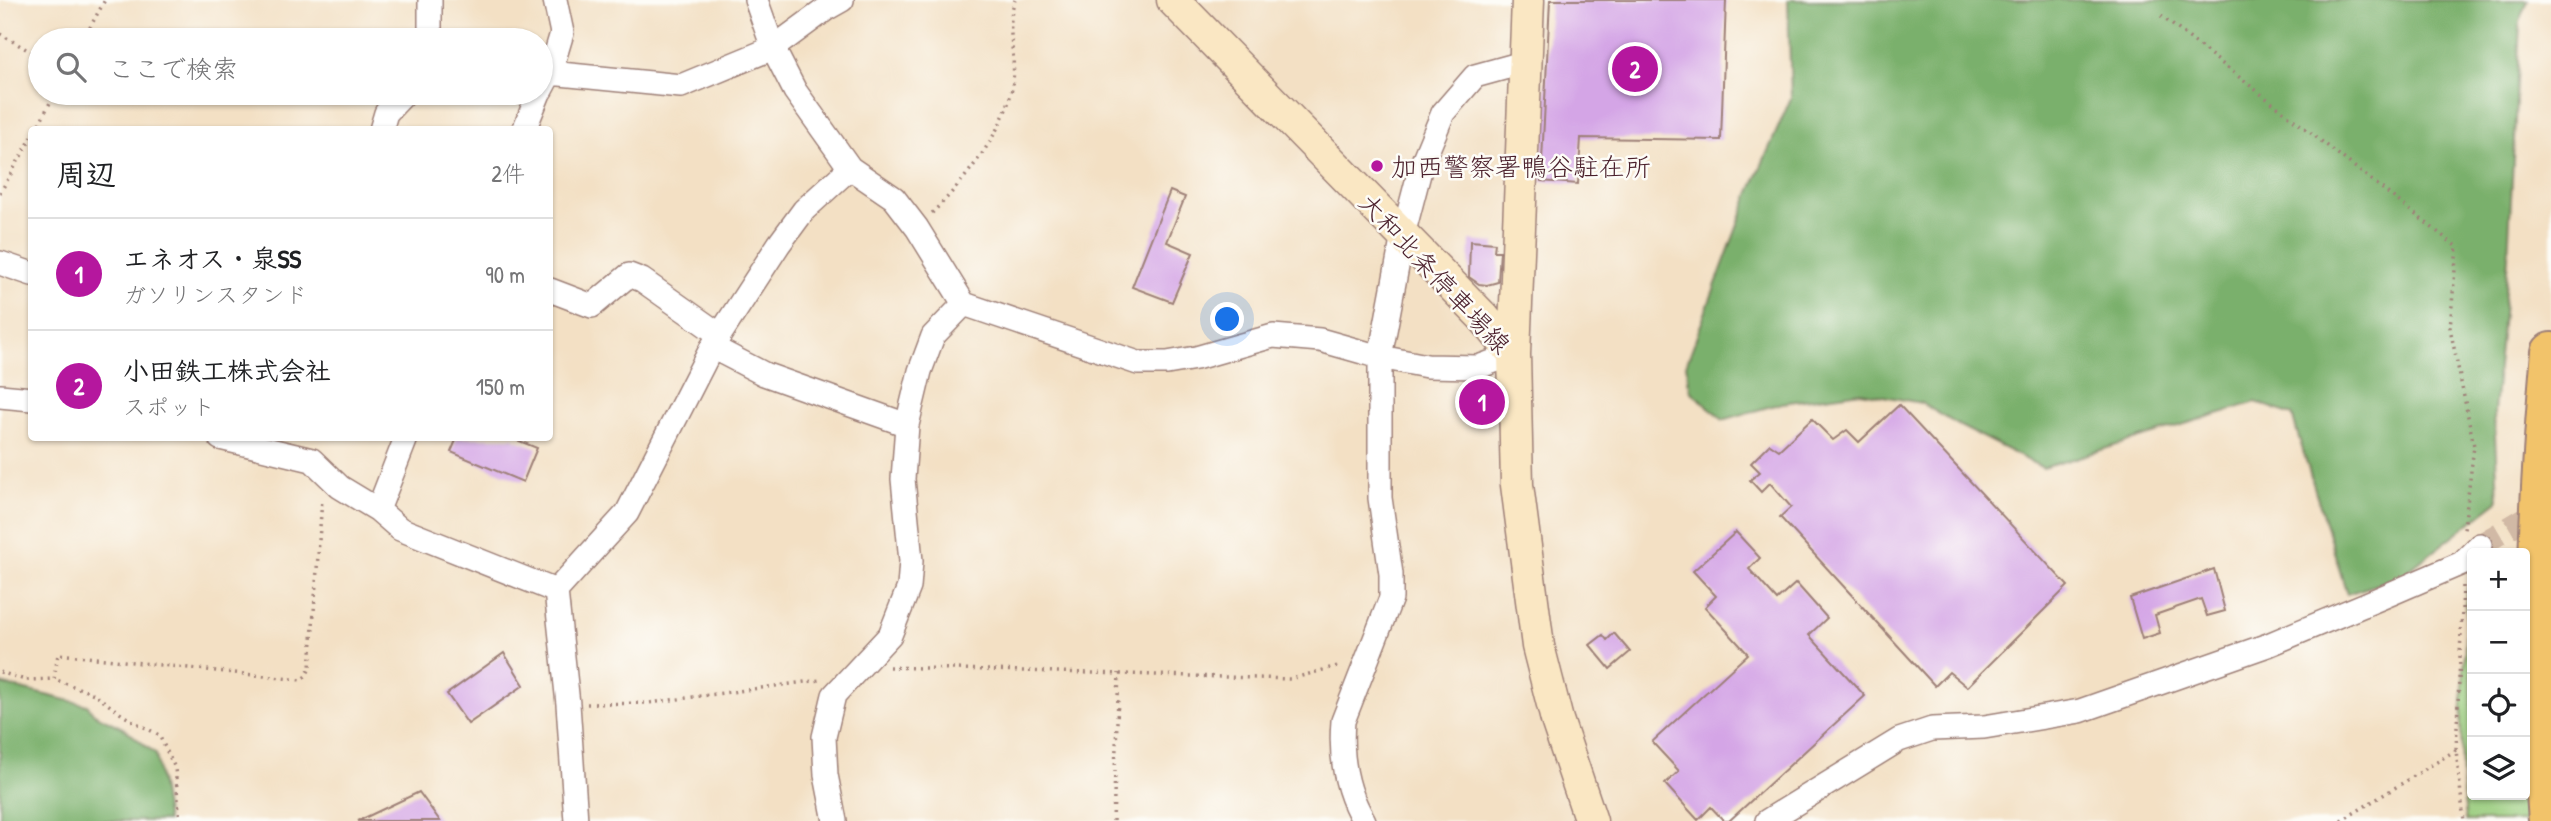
<!DOCTYPE html>
<html lang="ja">
<head>
<meta charset="utf-8">
<style>
	:root { --surface:#fff; --page:#f6f6f6; --text:#202124; --muted:#757577; --line:#e0e0e0; --accent:#b5179e }
	body { margin:0; font-family:"Patrick Hand","Klee One",sans-serif; background:var(--page); color:var(--text) }
	.controls { position:absolute; right:21px; bottom:21px; display:grid; overflow:hidden; border-radius:7px; box-shadow:0 2px 5px #0004 }
	.controls button { width:63px; height:63px; display:grid; place-items:center; padding:0; border:0; border-bottom:2px solid var(--line); background:var(--surface); color:var(--text); font:35px sans-serif }
	.you { position:absolute; left:1228px; top:320px; width:24px; height:24px; margin:-18px; border:5px solid #fff; border-radius:50%; background:#1a73e8; box-shadow:0 0 0 10px #1a73e833 }
	.badge { display:grid; place-items:center; width:46px; height:46px; border-radius:50%; background:var(--accent); color:#fff; font-size:23px; font-weight:700 }
	.pin { position:absolute; translate:-50% -50%; border:4px solid #fff; box-shadow:0 2px 7px #0006 }
	.list { margin:0; padding:0; list-style:none }
	h2 { display:flex; justify-content:space-between; align-items:center; height:91px; margin:0; padding:0 28px; font-size:30px }
	h2 small { font-size:23px; font-weight:400; color:var(--muted) }
	.list li { display:grid; grid-template-columns:46px 1fr auto; gap:21px; align-items:center; box-sizing:border-box; height:112px; padding:0 28px; border-top:2px solid var(--line) }
	.list b { display:block; font-size:26px; white-space:nowrap }
	.list p { margin:0; font-size:23px; white-space:nowrap; color:var(--muted) }
	.list em { font-size:23px; font-style:normal; color:var(--muted) }
	.icon { flex:none; width:38px; height:38px; fill:none; stroke:currentColor; stroke-width:2; stroke-linecap:round; stroke-linejoin:round }
	.map { position:relative; flex:none; width:2551px; height:821px; overflow:hidden }
	.search { position:absolute; background:var(--surface); box-shadow:0 2px 5px #0004; left:28px; top:28px; width:525px; height:77px; display:flex; align-items:center; gap:18px; box-sizing:border-box; padding:0 24px; border-radius:38px; color:var(--muted); font-size:26px }
	.panel { position:absolute; background:var(--surface); box-shadow:0 2px 5px #0004; left:28px; top:126px; width:525px; height:315px; border-radius:7px }
	.map>svg:first-child { display:block }
	.green { fill:#99cc7d; stroke:#727654; stroke-width:2 }
	.forest { fill:#7ab06c; stroke:#62684c; stroke-width:2 }
	.building { fill:#d4a5e6 }
	.lines { fill:none; stroke-linecap:round; stroke-linejoin:round }
	.street-tunnel { stroke:#d1b9a5; stroke-width:23; stroke-dasharray:23 11; stroke-linecap:butt }
	.street-casing { stroke:#9e8078; stroke-width:26 }
	.secondary-casing { stroke:#9e8078; stroke-width:35 }
	.highway-casing { stroke:#9e8078; stroke-width:42 }
	.path { stroke:#9e8078; stroke-width:3.5; stroke-dasharray:2 5; stroke-linecap:butt }
	.street { stroke:#fff; stroke-width:23 }
	.secondary { stroke:#fae7c3; stroke-width:32 }
	.highway { stroke:#f2c36a; stroke-width:38 }
	.poi-dot { fill:#b5179e; stroke:#fdfcf7; stroke-width:2.5 }
	.labels { text-anchor:middle; dominant-baseline:central; stroke-width:5; stroke-linejoin:round; paint-order:stroke }
	.poi-label { font-size:26px; fill:#4a1f2b; stroke:#fdfcf7; text-anchor:start }
	.street-label { font-size:26px; fill:#4a1f2b; stroke:#fdfcf7 }
</style>
</head>
<body>
<div class="map">
<svg width="2551" height="821" viewBox="0 0 2551 821">
	<rect width="100%" height="100%" fill="#fdfcf7"/>
	<filter id="ink" filterUnits="userSpaceOnUse"><feTurbulence type="fractalNoise" baseFrequency=".0143" numOctaves="2"/><feDisplacementMap in="SourceGraphic" scale="14" xChannelSelector="R" yChannelSelector="G"/><feConvolveMatrix kernelMatrix="1 2 1 2 8 2 1 2 1" color-interpolation-filters="sRGB"/></filter>
	<filter id="wash" filterUnits="userSpaceOnUse"><feTurbulence type="fractalNoise" baseFrequency=".00686" numOctaves="4" result="noise"/><feDisplacementMap in="SourceGraphic" scale="28" xChannelSelector="R" yChannelSelector="G"/><feGaussianBlur stdDeviation="1.57" result="paint"/><feColorMatrix in="noise" values="0 0 0 0 0 0 0 0 0 0 0 0 0 0 0 0 0 1.4 0 .05"/><feComposite in="paint" operator="in"/></filter>
	<g filter="url(#wash)">
		<rect width="100%" height="100%" fill="#f3e0c4"/>
		<path class="green" d="M2472,578V795H2525V730L2533,821H2466L2462,777L2461,722L2467,616L2466,592Z"/>
		<path class="forest" d="M1788,0H2528L2520,22L2508,258L2494,412L2498,501L2400,577L2347,594L2292,415L2256,402L2043,468L1960,426L1921,403L1861,392L1782,403L1723,420L1691,391L1686,365L1750,192L1791,98Z
			M0,684L87,705L94,714L125,729L156,754L167,821H0Z"/>
		<g id="blocks">
			<path class="building" d="M1550,0H1726L1721,140L1581,138L1578,184L1541,181Z
				M1170,191L1185,197L1167,242L1193,253L1172,302L1132,287Z
				M1470,241L1495,243L1494,251H1500L1498,282L1487,285L1479,284L1469,277Z
				M1899,405L2068,586L1967,687L1949,672L1935,686L1780,517L1791,507L1770,483L1761,492L1750,480L1760,472L1751,463L1770,444L1779,450L1812,419L1833,440L1847,430L1859,442Z
				M457,438H512L537,448L523,482L451,452Z
				M1736,532L1760,558L1749,569L1777,600L1796,583L1827,618L1809,635L1865,696L1729,821H1724L1711,807L1698,820L1665,784L1679,771L1652,742L1748,654L1705,607L1716,596L1693,571Z
				M2214,569L2225,611L2207,616L2201,599L2155,615L2160,633L2142,639L2130,598Z
				M1614,633L1630,652L1610,669L1590,645L1603,635L1607,640Z
				M504,653L524,685L468,724L447,694Z
				M419,792L440,821H358Z"/>
		</g>
	</g>
	<g filter="url(#ink)">
		<use href="#blocks" fill-opacity="0" stroke="#9e8078" stroke-width="2"/>
		<g class="lines">
			<path class="street-tunnel" d="M2480,545L2545,507"/>
			<defs>
				<path id="street" d="M430,0V40
					M756,0L773,48L795,91L850,168L894,198L917,228L964,304L1138,363H1167L1196,358L1273,336L1320,340L1380,357L1427,366L1478,367L1514,354
					M550,73L681,86L773,48L826,9L842,0
					M541,90L550,73L562,33L555,0
					M381,130L386,113L405,93
					M524,130L539,93
					M0,263L32,274
					M550,290L592,306L629,275L642,280L720,335
					M712,347L764,374L907,425
					M0,396L32,399
					M220,438L312,460L340,487L378,510L400,529L556,591
					M378,510L406,438
					M576,821L568,704L556,591L627,513L712,347L779,244L804,210L850,168
					M835,821L826,775L824,737L834,695L890,635L909,587L911,561L903,479L907,425L920,371L933,336L964,304
					M1364,821C1346,791 1340,756 1343,721L1391,598V574L1380,498V357L1403,235L1421,166L1443,113L1475,76L1526,62
					M1767,821L1899,740L1932,729L1984,727L2080,711L2268,645L2383,597L2462,563L2480,545"/>
				<path id="secondary" d="M1173,0L1484,318L1514,354
					M1528,0L1514,354L1517,485L1538,646L1557,720L1591,821"/>
				<path id="highway" d="M2548,821C2542,743 2537,665 2538,586C2538,508 2544,430 2551,352"/>
			</defs>
			<use href="#street" class="street-casing"/>
			<use href="#secondary" class="secondary-casing"/>
			<use href="#highway" class="highway-casing"/>
			<path class="path" d="M2161,16L2457,247L2450,328L2474,446L2464,529
				M0,34L40,57
				M83,40L105,0
				M36,130L55,93
				M0,193L32,137
				M932,213C964,182 1009,126 1013,81C1016,53 1005,26 1015,0
				M2463,586L2456,750L2464,821
				M889,667L1291,679L1341,665
				M0,672L25,680L54,679
				M587,704L649,703L820,680
				M180,821L175,768L159,735L124,716L94,694L54,679L58,654L301,680L306,676L310,668L322,499
				M1113,821L1119,673
				M2341,821L2456,750"/>
			<use href="#street" class="street"/>
			<use href="#secondary" class="secondary"/>
			<use href="#highway" class="highway"/>
		</g>
	</g>
	<circle class="poi-dot" cx="1377" cy="166" r="7"/>
	<g class="labels">
		<g class="poi-label">
			<text x="1391" y="166">加西警察署鴨谷駐在所</text>
		</g>
		<g class="street-label">
			<text transform="translate(1435 273) rotate(47)">大和北条停車場線</text>
		</g>
	</g>
</svg>
<div class="controls">
<button>+</button>
<button>−</button>
<button><svg class="icon" aria-label="locate" viewBox="0 0 24 24"><circle cx="12" cy="12" r="6"/><path d="M12 2v4M12 18v4M2 12h4M18 12h4"/></svg></button>
<button><svg class="icon" aria-label="layers" viewBox="0 0 24 24"><path d="M12 4l9 5-9 5-9-5zM3 14l9 5 9-5"/></svg></button>
</div>
<div class="you"></div>
<div class="pin badge" style="left:1482px;top:402px">1</div>
<div class="pin badge" style="left:1635px;top:69px">2</div>
<div class="search"><svg class="icon" aria-label="search" viewBox="0 0 24 24"><circle cx="10" cy="10" r="6"/><path d="M15 15l6 6"/></svg>ここで検索</div>
<section class="panel">
<h2>周辺<small>2件</small></h2>
<ul class="list">
<li><span class="badge">1</span><div><b>エネオス・泉SS</b><p>ガソリンスタンド</p></div><em>90 m</em></li>
<li><span class="badge">2</span><div><b>小田鉄工株式会社</b><p>スポット</p></div><em>150 m</em></li>
</ul>
</section>
</div>
</body>
</html>
